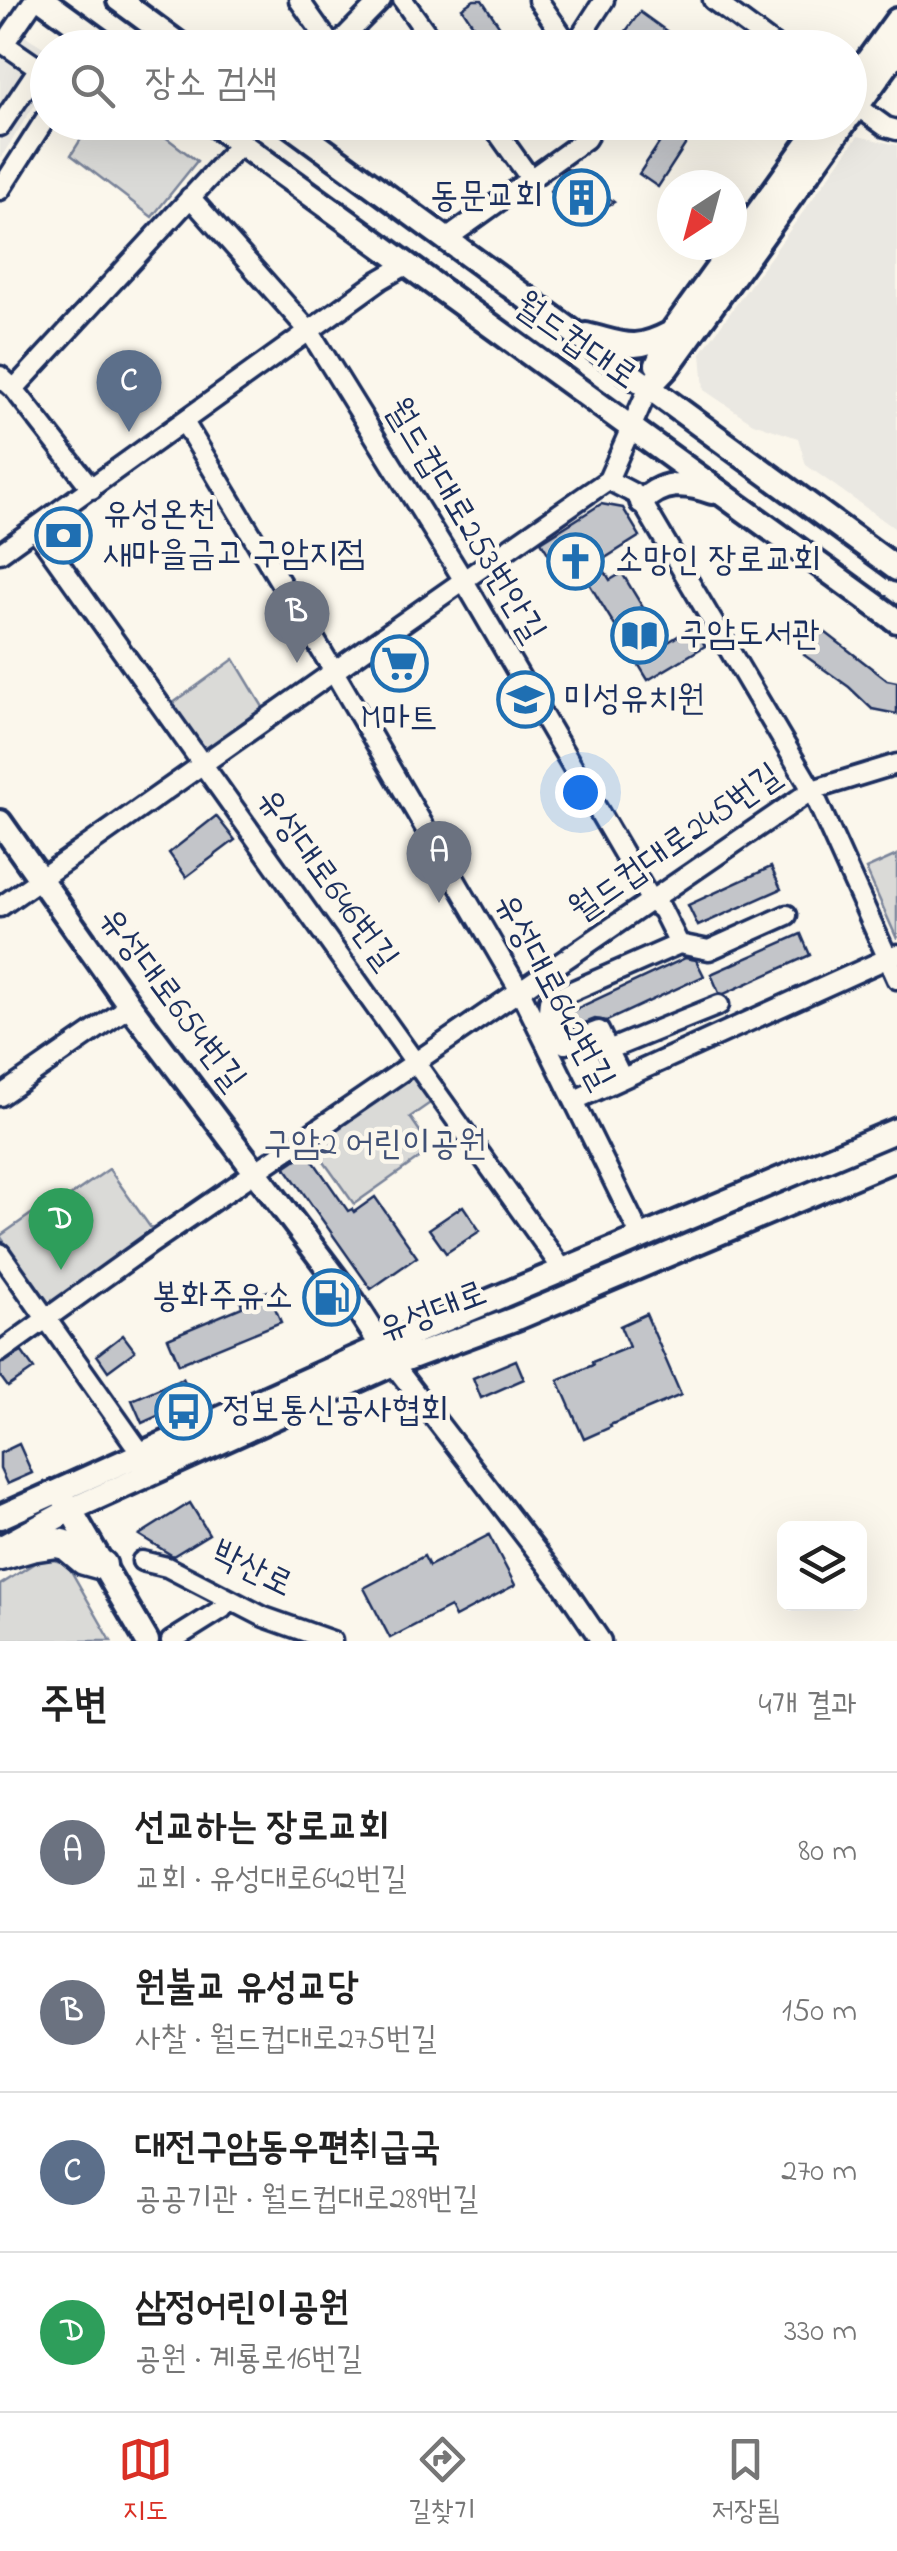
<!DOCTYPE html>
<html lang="ko">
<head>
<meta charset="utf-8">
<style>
	:root { --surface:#fff; --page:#f2f2f2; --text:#222; --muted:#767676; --line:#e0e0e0; --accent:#d93025 }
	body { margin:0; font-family:"Indie Flower","Poor Story",sans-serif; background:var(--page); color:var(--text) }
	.controls { position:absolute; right:30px; bottom:30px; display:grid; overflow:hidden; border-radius:15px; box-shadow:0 10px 40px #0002 }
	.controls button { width:90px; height:90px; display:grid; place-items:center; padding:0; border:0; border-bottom:2px solid var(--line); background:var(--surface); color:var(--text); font:50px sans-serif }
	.compass { position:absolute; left:657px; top:170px; width:90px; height:90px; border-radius:50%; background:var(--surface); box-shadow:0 10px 40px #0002; rotate:216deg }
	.you { position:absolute; left:580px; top:792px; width:35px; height:35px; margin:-25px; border:8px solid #fff; border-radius:50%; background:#1a73e8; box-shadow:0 0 0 15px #1a73e833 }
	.badge { display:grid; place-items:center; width:65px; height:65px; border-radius:50%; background:var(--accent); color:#fff; font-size:32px; font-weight:700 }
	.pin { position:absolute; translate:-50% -82px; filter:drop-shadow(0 2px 5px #0008) }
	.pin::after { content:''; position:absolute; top:52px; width:35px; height:30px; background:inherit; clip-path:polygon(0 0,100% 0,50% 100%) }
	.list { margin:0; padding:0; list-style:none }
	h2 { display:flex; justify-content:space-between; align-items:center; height:130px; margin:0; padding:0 40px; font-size:42px }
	h2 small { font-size:32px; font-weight:400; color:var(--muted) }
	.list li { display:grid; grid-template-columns:65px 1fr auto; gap:30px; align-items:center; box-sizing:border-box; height:160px; padding:0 40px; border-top:2px solid var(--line) }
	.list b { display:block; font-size:38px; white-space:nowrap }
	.list p { margin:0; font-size:32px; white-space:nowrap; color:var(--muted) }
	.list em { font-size:32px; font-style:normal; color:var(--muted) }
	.icon { flex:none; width:55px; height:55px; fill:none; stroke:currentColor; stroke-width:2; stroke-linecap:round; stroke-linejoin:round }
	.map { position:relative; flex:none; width:897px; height:1641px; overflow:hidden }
	.search { position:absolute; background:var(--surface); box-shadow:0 10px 40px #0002; left:30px; right:30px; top:30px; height:110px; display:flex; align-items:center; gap:25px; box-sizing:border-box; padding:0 35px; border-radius:55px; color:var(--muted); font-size:38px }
	.sheet { height:770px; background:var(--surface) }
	nav { display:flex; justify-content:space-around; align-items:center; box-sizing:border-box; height:140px; border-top:2px solid var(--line); background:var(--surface); font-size:28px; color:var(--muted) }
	nav a { display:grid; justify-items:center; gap:5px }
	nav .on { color:var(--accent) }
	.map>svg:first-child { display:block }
	.built { fill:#eae8e2 }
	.green { fill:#dadad7; stroke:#7a849a; stroke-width:2.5 }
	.building { fill:#c3c5c9; stroke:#1b2f5e; stroke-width:2.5 }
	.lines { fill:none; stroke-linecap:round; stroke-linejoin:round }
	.minor-casing { stroke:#1b2f5e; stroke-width:25 }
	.tertiary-casing { stroke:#1b2f5e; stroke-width:30 }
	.primary-casing { stroke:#1b2f5e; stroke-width:35 }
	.minor { stroke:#fbf7ec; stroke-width:18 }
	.tertiary { stroke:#fbf7ec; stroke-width:22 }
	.primary { stroke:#fbf7ec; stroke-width:28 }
	.labels { text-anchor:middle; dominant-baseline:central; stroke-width:9; stroke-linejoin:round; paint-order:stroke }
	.poi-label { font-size:35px; fill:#1b2f5e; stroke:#fbf7ec; text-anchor:start }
	.street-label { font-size:35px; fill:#1b2f5e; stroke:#fbf7ec }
	.park-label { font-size:35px; fill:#415176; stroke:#fbf7ec }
</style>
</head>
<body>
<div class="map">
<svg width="897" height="1641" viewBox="0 0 897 1641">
	<rect width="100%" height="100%" fill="#fbf7ec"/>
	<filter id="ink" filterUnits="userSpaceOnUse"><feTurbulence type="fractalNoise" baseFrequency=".01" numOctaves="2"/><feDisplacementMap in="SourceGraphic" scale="20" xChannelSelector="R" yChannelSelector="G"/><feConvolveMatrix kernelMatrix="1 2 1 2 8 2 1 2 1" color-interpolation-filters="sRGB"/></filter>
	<g filter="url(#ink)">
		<path class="built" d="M0,20L48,50L47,85L0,159Z
			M858,136L897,145V530L806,465L798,438L753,423L704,390L701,353Z"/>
		<path class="green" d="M91,123H147L197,161L152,217L71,155Z
			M234,659L266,712L208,758L169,706Z
			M897,855V939L866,869Z
			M417,1072L436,1099L410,1117L432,1149L354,1204L312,1145Z
			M109,1169L153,1231L49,1304L0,1236L47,1203L70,1196Z
			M44,1557L67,1564L111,1641H0V1585Z"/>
		<path class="building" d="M474,0H482L514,48H488L462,8Z
			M640,12L690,48H649L626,31Z
			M673,122H700L658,187L639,174Z
			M565,169L572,170L614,202L584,219L550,191Z
			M601,504L623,508L640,536L599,562L610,580L622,573L665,644L694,626L705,646L648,680L582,572L566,582L541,542Z
			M821,629L887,680L897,682V714L872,709L849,687L804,655Z
			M216,816L235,840L186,877L169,853Z
			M771,867L781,889L698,926L688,905Z
			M801,934L810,955L724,994L719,993L711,974Z
			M685,958L696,960L704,976L607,1021L595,1019L572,1028L565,1014Z
			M307,1152L348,1211L352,1209L354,1212L375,1197L417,1257L371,1289L285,1167Z
			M463,1206L480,1231L446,1253L429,1229Z
			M268,1291L281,1322L179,1364L168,1338L242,1307L241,1302Z
			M646,1314L681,1395L610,1425L611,1427L584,1439L558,1380L593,1365L592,1362L629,1347L620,1326Z
			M123,1335L135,1351L108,1371L97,1355Z
			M22,1352L34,1369L8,1387L0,1376V1364Z
			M516,1360L524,1379L481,1398L473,1378Z
			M183,1378L193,1400L142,1423L132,1400Z
			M19,1444L32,1473L7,1484L0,1469V1453Z
			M190,1503L209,1534L173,1556L139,1535Z
			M489,1535L515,1585L455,1617L450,1607L390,1638L364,1588L424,1556L429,1566Z"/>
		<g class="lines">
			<defs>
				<path id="minor" d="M299,0L333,48
					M403,0L437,48
					M538,0L571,48
					M713,0L778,48
					M334,48L381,0
					M573,48L604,0
					M850,101L886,127L897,130
					M490,122L530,178
					M0,126L39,68L4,44L34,0
					M0,190L48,115
					M190,197L310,332L463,579L651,901L662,910L679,944L549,1001L548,1011L565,1044L599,1031L622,1078
					M445,240L586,139L596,122
					M0,376L14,389L92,489
					M14,389L240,144
					M184,422L333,670L520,991L641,1237
					M608,480L635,494L642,502L812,790L897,979
					M608,480L649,387
					M35,529L563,1270
					M0,553L380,280L406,265
					M0,907C203,765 404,620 608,480
					M679,944L709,950L787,915
					M608,1050L719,1005
					M0,1096L130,1006
					M575,1100L897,954
					M0,1253L141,1453
					M0,1352L149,1245L812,790L897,764
					M393,1364L565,1588L601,1641
					M142,1561L167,1567L264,1617L332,1641
					M171,1641L222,1609L228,1600"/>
				<path id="tertiary" d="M43,0L109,48
					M119,0L184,48
					M850,85L897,20
					M850,116L897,51
					M211,122L897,621
					M286,122L897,569
					M586,335C624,344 633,353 671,333
					M657,365L671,333L823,122
					M649,387L667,368L845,122
					M642,502C661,481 686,482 712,492
					M0,822L130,1006L353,1301L389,1357
					M63,1497L147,1641
					M0,1517L382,1346L897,1130
					M0,1548L70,1510L393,1364L517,1318L897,1158"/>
				<path id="primary" d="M0,1556L31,1547L57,1543L66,1545L84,1560L102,1565"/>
			</defs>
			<use href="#minor" class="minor-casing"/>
			<use href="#tertiary" class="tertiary-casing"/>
			<use href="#primary" class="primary-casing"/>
			<use href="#minor" class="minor"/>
			<use href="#tertiary" class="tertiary"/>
			<use href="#primary" class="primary"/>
		</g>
	</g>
	<defs>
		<symbol id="building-ring" viewBox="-11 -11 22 22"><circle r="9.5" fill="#fbf7ec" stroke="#1f6fb2" stroke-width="1.5"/><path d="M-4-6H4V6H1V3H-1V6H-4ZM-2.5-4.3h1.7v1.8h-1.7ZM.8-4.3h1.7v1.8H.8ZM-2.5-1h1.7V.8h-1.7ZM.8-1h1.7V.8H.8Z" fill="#1f6fb2"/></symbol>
		<symbol id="bank-ring" viewBox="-11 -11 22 22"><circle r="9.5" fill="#fbf7ec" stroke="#1f6fb2" stroke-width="1.5"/><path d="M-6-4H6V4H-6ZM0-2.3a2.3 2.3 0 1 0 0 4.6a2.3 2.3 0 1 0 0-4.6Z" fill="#1f6fb2"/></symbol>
		<symbol id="church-ring" viewBox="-11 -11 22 22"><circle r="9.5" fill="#fbf7ec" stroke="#1f6fb2" stroke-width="1.5"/><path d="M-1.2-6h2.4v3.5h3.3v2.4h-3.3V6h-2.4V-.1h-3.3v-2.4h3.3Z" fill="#1f6fb2"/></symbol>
		<symbol id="library-ring" viewBox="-11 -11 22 22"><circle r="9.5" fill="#fbf7ec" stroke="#1f6fb2" stroke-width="1.5"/><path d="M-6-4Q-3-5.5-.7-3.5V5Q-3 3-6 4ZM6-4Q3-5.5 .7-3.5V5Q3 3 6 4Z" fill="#1f6fb2"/></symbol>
		<symbol id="supermarket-ring" viewBox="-11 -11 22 22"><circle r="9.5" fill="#fbf7ec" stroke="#1f6fb2" stroke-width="1.5"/><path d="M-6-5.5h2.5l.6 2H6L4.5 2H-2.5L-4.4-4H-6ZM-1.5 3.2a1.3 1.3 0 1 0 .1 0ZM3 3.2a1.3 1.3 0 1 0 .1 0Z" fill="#1f6fb2"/></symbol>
		<symbol id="school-ring" viewBox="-11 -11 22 22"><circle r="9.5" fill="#fbf7ec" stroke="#1f6fb2" stroke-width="1.5"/><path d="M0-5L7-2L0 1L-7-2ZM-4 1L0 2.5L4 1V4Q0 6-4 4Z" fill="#1f6fb2"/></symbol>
		<symbol id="fuel-ring" viewBox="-11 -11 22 22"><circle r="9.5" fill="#fbf7ec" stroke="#1f6fb2" stroke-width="1.5"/><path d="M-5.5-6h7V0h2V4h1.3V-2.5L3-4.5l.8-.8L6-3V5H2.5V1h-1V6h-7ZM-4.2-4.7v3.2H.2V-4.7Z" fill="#1f6fb2"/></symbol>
		<symbol id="bus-ring" viewBox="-11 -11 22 22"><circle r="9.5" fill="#fbf7ec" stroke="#1f6fb2" stroke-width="1.5"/><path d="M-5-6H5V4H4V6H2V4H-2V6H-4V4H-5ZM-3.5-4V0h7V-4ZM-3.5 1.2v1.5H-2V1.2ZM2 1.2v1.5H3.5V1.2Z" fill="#1f6fb2"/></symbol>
	</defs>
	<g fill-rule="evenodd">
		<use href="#building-ring" x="550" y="166" width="63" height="63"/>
		<use href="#bank-ring" x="32" y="504" width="63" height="63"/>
		<use href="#church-ring" x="544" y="530" width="63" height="63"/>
		<use href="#library-ring" x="608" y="604" width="63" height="63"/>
		<use href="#supermarket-ring" x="368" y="632" width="63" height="63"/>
		<use href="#school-ring" x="494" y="668" width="63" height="63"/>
		<use href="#fuel-ring" x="300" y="1266" width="63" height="63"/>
		<use href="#bus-ring" x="152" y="1380" width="63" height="63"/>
	</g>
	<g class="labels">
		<g class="poi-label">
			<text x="543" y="197" text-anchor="end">동문교회</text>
			<text x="103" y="515">유성온천<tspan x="103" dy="40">새마을금고 구암지점</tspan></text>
			<text x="615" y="561">소망인 장로교회</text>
			<text x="679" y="635">구암도서관</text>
			<text x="564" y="700">미성유치원</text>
			<text x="399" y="719" text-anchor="middle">M마트</text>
			<text x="293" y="1297" text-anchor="end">봉화주유소</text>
			<text x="223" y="1411">정보통신공사협회</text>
		</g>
		<g class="street-label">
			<text transform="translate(575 342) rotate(35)">월드컵대로</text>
			<text transform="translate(464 521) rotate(59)">월드컵대로253번안길</text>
			<text transform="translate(676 844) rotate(-35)">월드컵대로245번길</text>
			<text transform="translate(326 880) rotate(54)">유성대로646번길</text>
			<text transform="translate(553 992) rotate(62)">유성대로642번길</text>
			<text transform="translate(171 1000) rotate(53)">유성대로654번길</text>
			<text transform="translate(433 1313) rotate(-21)">유성대로</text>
			<text transform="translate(252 1570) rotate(26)">박산로</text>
		</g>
		<g class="park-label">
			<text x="375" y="1145">구암2 어린이공원</text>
		</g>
	</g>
</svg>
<div class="controls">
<button><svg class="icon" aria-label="layers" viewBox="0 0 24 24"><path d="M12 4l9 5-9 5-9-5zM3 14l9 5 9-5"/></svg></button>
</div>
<svg class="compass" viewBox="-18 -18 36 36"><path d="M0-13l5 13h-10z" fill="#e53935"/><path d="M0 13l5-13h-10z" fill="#767676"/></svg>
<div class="you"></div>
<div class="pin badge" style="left:439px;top:903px;background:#6b7280">A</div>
<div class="pin badge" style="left:297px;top:663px;background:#6b7280">B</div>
<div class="pin badge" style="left:129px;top:432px;background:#5c6f8a">C</div>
<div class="pin badge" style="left:61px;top:1270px;background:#2e9e5b">D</div>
<div class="search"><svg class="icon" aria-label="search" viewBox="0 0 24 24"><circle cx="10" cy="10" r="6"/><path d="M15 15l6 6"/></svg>장소 검색</div>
</div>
<section class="sheet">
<h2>주변<small>4개 결과</small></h2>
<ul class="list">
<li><span class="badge" style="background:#6b7280">A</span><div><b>선교하는 장로교회</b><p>교회 · 유성대로642번길</p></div><em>80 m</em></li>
<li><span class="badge" style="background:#6b7280">B</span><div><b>원불교 유성교당</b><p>사찰 · 월드컵대로275번길</p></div><em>150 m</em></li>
<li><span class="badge" style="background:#5c6f8a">C</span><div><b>대전구암동우편취급국</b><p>공공기관 · 월드컵대로289번길</p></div><em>270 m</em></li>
<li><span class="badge" style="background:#2e9e5b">D</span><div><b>삼정어린이공원</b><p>공원 · 계룡로16번길</p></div><em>330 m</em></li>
</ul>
</section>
<nav>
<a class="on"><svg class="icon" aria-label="map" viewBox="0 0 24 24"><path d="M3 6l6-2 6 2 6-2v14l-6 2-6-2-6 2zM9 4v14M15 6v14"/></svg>지도</a>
<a><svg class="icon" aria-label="directions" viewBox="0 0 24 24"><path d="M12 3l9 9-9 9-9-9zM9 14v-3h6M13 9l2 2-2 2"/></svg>길찾기</a>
<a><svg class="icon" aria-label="saved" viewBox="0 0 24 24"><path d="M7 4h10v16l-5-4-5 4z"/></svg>저장됨</a>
</nav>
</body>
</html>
